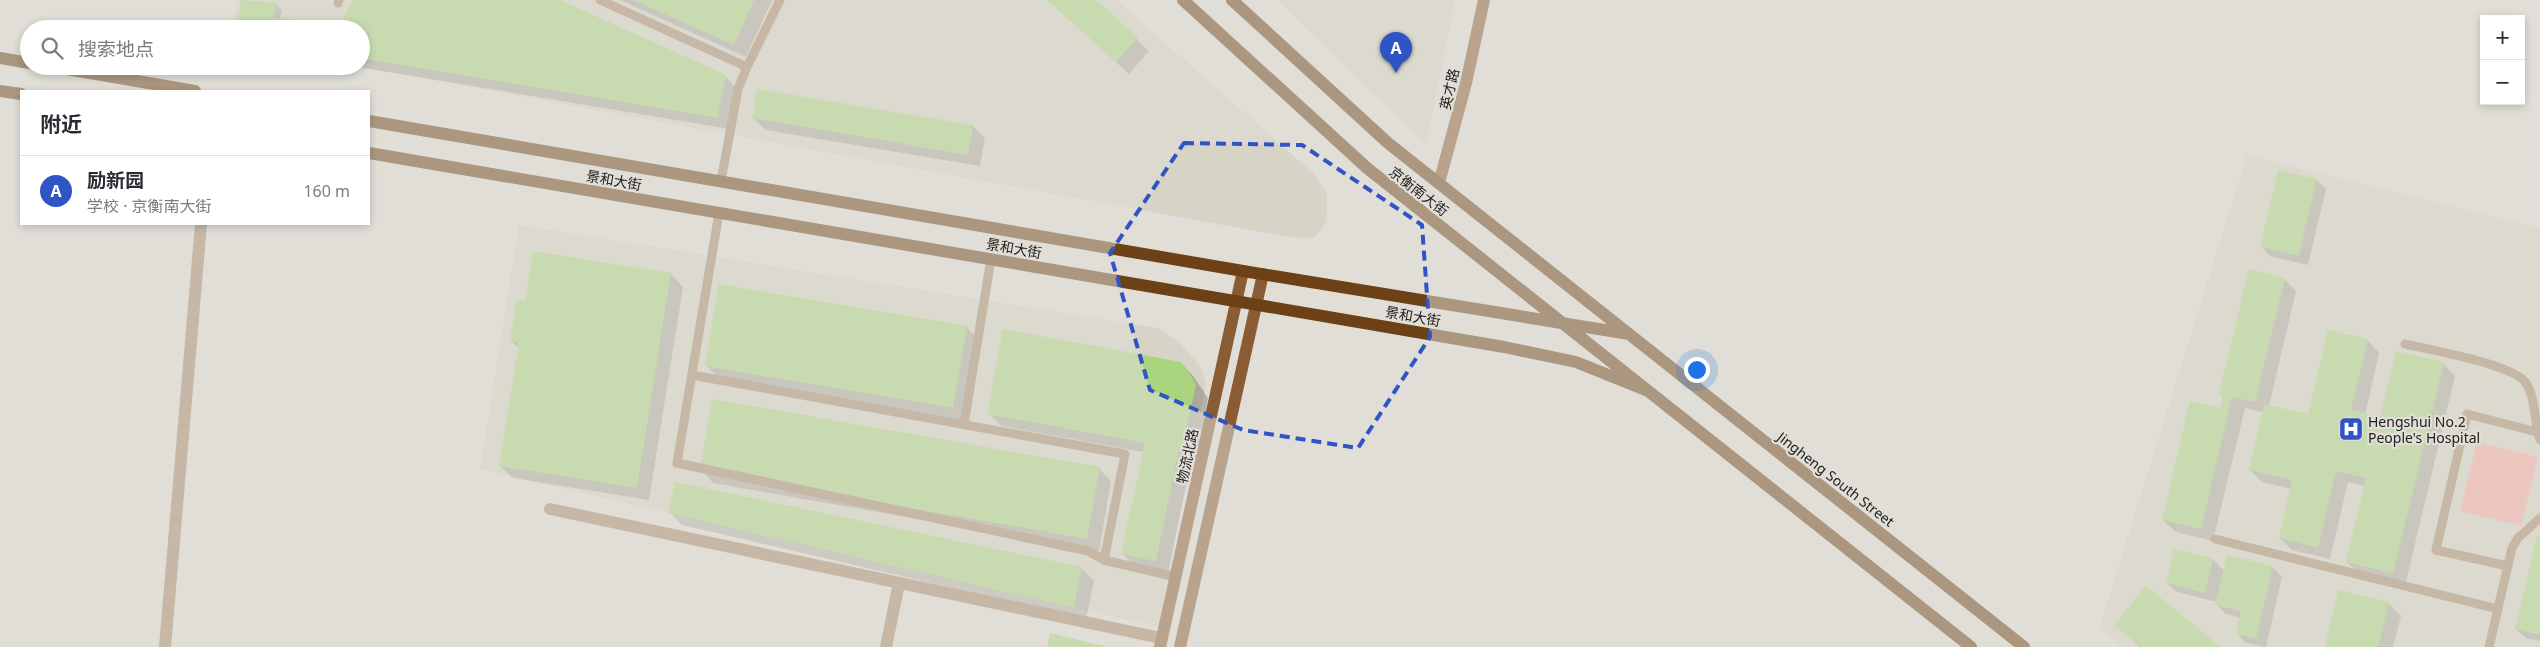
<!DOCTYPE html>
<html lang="zh">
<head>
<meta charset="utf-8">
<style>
	:root { --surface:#fff; --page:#f2f2f3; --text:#2b2b33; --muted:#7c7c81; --line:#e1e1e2; --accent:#2f54c4 }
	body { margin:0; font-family:"Noto Sans","Noto Sans SC",sans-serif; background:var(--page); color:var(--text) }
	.controls { position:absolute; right:15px; top:15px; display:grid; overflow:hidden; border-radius:0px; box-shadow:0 2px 8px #0003 }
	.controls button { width:45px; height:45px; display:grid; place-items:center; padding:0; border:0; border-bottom:1px solid var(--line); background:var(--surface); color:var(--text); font:25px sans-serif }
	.you { position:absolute; left:1696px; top:369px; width:18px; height:18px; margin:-12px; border:4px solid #fff; border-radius:50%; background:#1a73e8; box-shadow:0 0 0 8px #1a73e833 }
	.badge { display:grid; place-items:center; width:32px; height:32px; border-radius:50%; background:var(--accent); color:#fff; font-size:16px; font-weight:700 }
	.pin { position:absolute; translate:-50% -41px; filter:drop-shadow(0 1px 2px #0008) }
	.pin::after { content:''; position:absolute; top:26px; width:18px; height:15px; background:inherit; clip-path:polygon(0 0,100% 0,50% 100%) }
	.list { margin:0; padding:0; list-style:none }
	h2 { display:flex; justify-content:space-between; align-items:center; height:65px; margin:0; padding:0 20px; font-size:21px }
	h2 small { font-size:16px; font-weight:400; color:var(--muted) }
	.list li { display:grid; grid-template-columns:32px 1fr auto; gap:15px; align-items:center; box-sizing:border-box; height:70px; padding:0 20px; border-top:1px solid var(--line) }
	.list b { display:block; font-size:19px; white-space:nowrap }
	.list p { margin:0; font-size:16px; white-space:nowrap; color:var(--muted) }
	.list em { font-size:16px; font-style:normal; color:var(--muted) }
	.icon { flex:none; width:28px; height:28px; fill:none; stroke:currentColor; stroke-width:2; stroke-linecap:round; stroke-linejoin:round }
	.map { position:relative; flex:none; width:2540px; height:647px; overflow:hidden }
	.search { position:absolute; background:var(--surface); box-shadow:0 2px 8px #0003; left:20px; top:20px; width:350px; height:55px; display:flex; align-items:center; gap:12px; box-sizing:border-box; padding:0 18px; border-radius:28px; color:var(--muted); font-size:19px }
	.panel { position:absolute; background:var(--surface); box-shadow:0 2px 8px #0003; left:20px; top:90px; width:350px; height:135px; border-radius:0px }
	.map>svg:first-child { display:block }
	.built { fill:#d7d3c6 }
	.green { fill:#f8aba2 }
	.shadow { fill:#0003 }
	.building { fill:#abd47f }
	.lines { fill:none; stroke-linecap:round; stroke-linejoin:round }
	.lane { stroke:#a6876c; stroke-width:9 }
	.street { stroke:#a6876c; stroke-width:12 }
	.secondary { stroke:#895c33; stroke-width:12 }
	.primary { stroke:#6c4116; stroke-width:12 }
	.marked { fill:none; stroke:#2f54c4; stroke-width:4; stroke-dasharray:10 6; stroke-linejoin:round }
	.labels { text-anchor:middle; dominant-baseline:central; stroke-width:4.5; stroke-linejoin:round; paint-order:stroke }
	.street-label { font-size:14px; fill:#232220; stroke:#e0ded7 }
	.poi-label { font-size:14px; fill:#232220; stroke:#e0ded7; text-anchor:start }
</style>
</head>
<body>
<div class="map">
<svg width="2540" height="647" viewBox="0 0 2540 647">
	<rect width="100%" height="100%" fill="#e0ded7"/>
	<path class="built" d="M237,0H1116L1314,174L1327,193V214L1325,224L1314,238L1288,237L356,66H361V29H232Z
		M1277,0H1455L1426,145Z
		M2247,155L2540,229V647H2121L2099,629Z
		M519,225L1158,328L1178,341L1201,367L1206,384L1158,627L480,469Z"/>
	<path class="green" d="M2477,442L2538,457L2521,526L2460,511Z"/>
	<path class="shadow" d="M242,0L275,4L282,10L280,19L237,29Z
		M354,0H556L725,76L737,89L730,129L352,66H361V29Z
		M620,0H772L746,57Z
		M1048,0H1094L1149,51L1129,74Z
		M753,118L973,126L985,138L980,166L766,130Z
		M2316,180L2326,189L2308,265L2270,256L2261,246Z
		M534,252L671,274L683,287L649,500L513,478L500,466L519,348L511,341L526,302Z
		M2284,279L2296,291L2269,406L2309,416L2367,340L2379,353L2365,415L2381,419L2443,363L2455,376L2405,586L2359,574L2347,562L2365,486L2348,482L2330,559L2292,550L2280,538L2292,489L2262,482L2250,470L2264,413L2245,408L2213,541L2176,532L2163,520L2220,409L2224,396L2221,393Z
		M966,327L979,339L965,420L719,378L707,366Z
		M1181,363L1193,376L1208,398L1195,462L1191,461L1168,573L1135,566L1123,554L1144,452L1001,426L989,413Z
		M1099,469L1111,481L1099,551L713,483L701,470Z
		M670,513L1081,568L1094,581L1086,619L682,525Z
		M2540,538V641L2526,638L2516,629Z
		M2175,550L2213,559L2224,571L2273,567L2282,577L2266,647L2246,643L2237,634L2241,618L2226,614L2216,604L2217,602L2177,592L2167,583Z
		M2388,603L2401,616L2393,647H2326Z
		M2116,625L2220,647H2140Z"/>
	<path class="building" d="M241,0L276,3L274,17L338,27L353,0H560L726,75L717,118L361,58V29H236Z
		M633,0H754L734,45Z
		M1047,0H1096L1138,38L1116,62Z
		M757,89L973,125L968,155L752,118Z
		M2278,170L2317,179L2299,256L2260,247Z
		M533,251L671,273L637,488L499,466L519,342L510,341L517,299L525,301Z
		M2249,269L2285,278L2255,402L2232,397L2201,529L2162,520L2190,401L2220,408L2223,394H2219Z
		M719,284L967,326L953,408L705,366Z
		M1003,329L1181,362L1188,371L1196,384L1182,450L1179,449L1156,561L1121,554L1145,443L987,414Z
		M2328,330L2368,339L2351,410L2380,417L2396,351L2444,362L2393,574L2346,562L2366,478L2336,471L2318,548L2279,538L2292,480L2249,470L2264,404L2308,414Z
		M712,399L1100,467L1087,539L700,471Z
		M675,482L1082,567L1074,608L668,513Z
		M2537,536L2540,537V635L2515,629Z
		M2174,549L2213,558L2205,593L2166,583Z
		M2227,555L2273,566L2256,639L2236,634L2241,611L2215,605Z
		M2146,586L2221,647H2142L2114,625Z
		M2338,590L2389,602L2378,647H2325Z
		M1050,633L1104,646V647H1047Z"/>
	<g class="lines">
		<path class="lane" d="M600,0L747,67L780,0
			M338,3L339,0
			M721,181L738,89L747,67
			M719,213L677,463L1088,551L1104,560L1176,577
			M2405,344C2430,350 2513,364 2526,383C2536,398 2534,423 2540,440
			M692,375L1125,454L1104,560
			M964,424L991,259
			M2215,539L2498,609
			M2508,566L2436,550L2467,414L2537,432
			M2489,647L2512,548L2518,538L2540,518"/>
		<path class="street" d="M550,509L1156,637
			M165,647L201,224
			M886,647L899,583"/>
		<path class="secondary" d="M1439,183L1466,83L1484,0
			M1160,647L1243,271
			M1180,647L1263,274"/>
		<path class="primary" d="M1183,0L1367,168L1971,647
			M1232,0L1388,143L2024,647
			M0,58L29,63
			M49,66L195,91
			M0,91L21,94
			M369,121L1243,271L1629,334
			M369,153L1504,347L1576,362L1648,391"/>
	</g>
	<path d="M0 0H2540V647H0ZM1184,143L1302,145L1422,225L1430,337L1358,448L1243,430L1150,390L1110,253Z" fill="#e0ded7" fill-opacity=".55" fill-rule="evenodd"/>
	<path class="marked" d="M1184,143L1302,145L1422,225L1430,337L1358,448L1243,430L1150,390L1110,253Z"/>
	<defs>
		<symbol id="hospital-square" viewBox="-11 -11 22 22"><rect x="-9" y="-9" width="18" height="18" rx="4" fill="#2f54c4" stroke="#e0ded7"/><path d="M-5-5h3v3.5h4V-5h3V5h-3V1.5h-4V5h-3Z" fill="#fff"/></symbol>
	</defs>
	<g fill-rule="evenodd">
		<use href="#hospital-square" x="2337" y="415" width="28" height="28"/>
	</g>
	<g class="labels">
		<g class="street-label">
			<text transform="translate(1449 89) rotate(-77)">英才路</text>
			<text transform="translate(614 180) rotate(10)">景和大街</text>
			<text transform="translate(1419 191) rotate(38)">京衡南大街</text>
			<text transform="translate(1014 248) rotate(10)">景和大街</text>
			<text transform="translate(1413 316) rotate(10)">景和大街</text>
			<text transform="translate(1187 456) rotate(-78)">物流北路</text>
			<text transform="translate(1836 479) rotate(38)">Jingheng South Street</text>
		</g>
		<g class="poi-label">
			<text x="2368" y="421">Hengshui No.2<tspan x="2368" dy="16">People's Hospital</tspan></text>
		</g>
	</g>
</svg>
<div class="controls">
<button>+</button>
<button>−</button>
</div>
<div class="you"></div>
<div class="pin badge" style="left:1396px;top:73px">A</div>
<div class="search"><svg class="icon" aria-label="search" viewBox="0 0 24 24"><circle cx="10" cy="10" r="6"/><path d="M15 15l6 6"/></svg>搜索地点</div>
<section class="panel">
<h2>附近<small></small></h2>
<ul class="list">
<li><span class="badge">A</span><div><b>励新园</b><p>学校 · 京衡南大街</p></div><em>160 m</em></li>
</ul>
</section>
</div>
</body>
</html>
